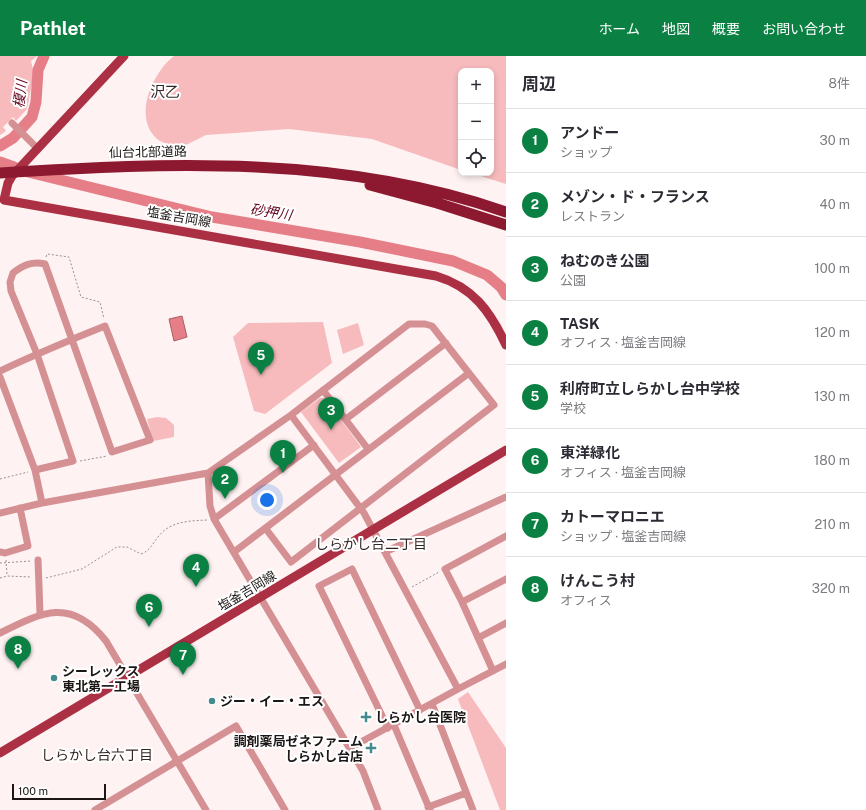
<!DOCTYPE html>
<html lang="ja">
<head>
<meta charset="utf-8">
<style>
	:root { --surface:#fff; --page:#f7f7f7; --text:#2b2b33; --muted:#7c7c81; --line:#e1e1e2; --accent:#0b8043 }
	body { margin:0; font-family:"Public Sans","Noto Sans JP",sans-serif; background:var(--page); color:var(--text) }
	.controls { position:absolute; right:12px; top:12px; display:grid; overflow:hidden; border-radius:8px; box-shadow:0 2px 6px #0003 }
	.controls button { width:36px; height:36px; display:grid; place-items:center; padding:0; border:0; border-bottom:1px solid var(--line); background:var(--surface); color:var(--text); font:20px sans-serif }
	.scale { position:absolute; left:12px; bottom:10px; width:94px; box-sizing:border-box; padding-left:4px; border:2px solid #1c1616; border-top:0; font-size:11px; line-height:14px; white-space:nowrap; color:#1c1616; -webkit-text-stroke:3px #fff; paint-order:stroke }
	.you { position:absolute; left:267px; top:444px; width:14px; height:14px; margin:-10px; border:3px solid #fff; border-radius:50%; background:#1a73e8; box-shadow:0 0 0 6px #1a73e833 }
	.badge { display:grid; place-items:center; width:26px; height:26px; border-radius:50%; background:var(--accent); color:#fff; font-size:13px; font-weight:700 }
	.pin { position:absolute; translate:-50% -33px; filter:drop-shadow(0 1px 2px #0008) }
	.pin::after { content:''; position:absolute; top:21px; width:14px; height:12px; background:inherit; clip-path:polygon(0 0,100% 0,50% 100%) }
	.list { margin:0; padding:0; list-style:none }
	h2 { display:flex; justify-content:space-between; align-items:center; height:52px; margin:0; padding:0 16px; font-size:17px }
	h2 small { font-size:13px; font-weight:400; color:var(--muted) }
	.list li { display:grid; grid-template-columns:26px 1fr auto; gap:12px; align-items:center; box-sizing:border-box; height:64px; padding:0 16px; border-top:1px solid var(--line) }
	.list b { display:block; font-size:15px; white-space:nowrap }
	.list p { margin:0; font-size:13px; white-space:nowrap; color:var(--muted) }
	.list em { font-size:13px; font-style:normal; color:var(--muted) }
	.icon { flex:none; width:22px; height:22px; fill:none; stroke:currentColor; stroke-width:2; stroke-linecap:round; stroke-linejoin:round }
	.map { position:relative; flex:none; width:506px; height:754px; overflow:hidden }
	header { display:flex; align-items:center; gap:24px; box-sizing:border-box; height:56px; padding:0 20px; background:var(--accent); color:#fff }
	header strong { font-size:19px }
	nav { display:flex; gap:22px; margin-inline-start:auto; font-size:14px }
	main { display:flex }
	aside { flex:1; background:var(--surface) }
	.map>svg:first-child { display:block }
	.green { fill:#f7bbbe }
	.water { fill:#e57e86; stroke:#a95f64 }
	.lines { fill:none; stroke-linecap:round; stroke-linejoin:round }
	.river { stroke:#e57e86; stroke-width:11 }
	.path { stroke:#9a9191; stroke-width:1; stroke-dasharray:2 2; stroke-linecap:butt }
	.minor { stroke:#d59093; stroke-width:7 }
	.major { stroke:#ac3044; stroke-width:9 }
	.highway { stroke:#8d1930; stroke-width:11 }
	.poi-dot { fill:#438b8c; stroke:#fff; stroke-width:1.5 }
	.labels { text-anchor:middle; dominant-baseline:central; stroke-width:4; stroke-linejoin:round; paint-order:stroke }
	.street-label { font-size:13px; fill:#1c1616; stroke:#fff }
	.poi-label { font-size:13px; font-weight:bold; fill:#1c1616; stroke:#fff; text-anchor:start }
	.water-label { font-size:14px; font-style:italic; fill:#66061e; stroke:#fff }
	.neighbourhood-label { font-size:14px; fill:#342626; stroke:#fff }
	.quarter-label { font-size:15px; fill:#342626; stroke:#fff }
</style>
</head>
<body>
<header>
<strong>Pathlet</strong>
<nav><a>ホーム</a><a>地図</a><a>概要</a><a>お問い合わせ</a></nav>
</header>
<main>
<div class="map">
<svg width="506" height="754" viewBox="0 0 506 754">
	<rect width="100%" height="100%" fill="#fef2f2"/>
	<path class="green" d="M0,0H37L31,5L34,18L27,53L16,65L13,61L3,71L6,75L0,79Z
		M174,0H506V128L471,117H491V15H461V114L372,83L289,73L206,79L180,92C174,90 162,87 157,83C132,61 153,16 174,0Z
		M323,266L332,307L265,358L254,355L233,281L248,267Z
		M358,267L364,289L343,298L337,274Z
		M320,342H325L361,391L339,407L301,356Z
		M157,361L166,362L174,369V381L153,385L147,363Z
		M468,636L506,692V754H500L458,643Z"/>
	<path class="water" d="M182,260L187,281L174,285L169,263Z"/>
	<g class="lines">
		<path class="river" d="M0,90L13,82L32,61L36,46L38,14L44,0
			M0,106L14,111
			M28,116L212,161L360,186L453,205L487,219L501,231L506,239"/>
		<path class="path" d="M46,201L47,198L69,201L81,241L100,246L104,263
			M80,405L107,400
			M0,423L28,416
			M6,504L7,519
			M0,507L31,505
			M0,522L7,520L31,521
			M46,522L82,513L117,491H127L141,498C151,494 152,488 158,481C170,465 189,465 207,464
			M412,531L439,516"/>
		<path class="minor" d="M12,67L38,93
			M0,315C34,299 70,284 105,270L150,384L112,396L45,208C32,205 23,209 13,217L10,226L11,235L37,298L73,405L35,414
			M0,321L35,414L42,447
			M323,334L368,393
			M291,359L364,457L458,633L350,692
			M346,363L446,287
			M208,417L210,450L214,463L363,715L378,754
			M0,457L42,447L208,417L291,359L409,268H425L432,270L494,349L291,506L266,473
			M214,463L314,389
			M0,496L5,497L28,490L20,452
			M234,496L469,317
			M385,496L506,441
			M38,504L40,558
			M462,546L506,523
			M0,577C42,556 71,541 106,585L206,754
			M478,582L506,567
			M493,615L462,546L445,513L506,480
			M458,633L506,608
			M432,648L473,754
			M394,669L430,754
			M388,672L319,530L352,513L420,654
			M428,751L466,737
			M95,754L236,670L285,754"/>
		<path class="major" d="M124,0L12,120L8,127L4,144L436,220C473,231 490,255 506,289
			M0,697L506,394"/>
		<path class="highway" d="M0,117C170,106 343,99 506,156
			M370,129L437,147L506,169"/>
	</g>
	<g class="poi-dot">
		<circle cx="54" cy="622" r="4"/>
		<circle cx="212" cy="645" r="4"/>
		<path d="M364 655h4v4h4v4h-4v4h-4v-4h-4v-4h4z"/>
		<path d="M369 686h4v4h4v4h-4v4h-4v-4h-4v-4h4z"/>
	</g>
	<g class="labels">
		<g class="street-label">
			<text transform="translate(148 96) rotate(-1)">仙台北部道路</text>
			<text transform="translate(179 161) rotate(10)">塩釜吉岡線</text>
			<text transform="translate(247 535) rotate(-31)">塩釜吉岡線</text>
		</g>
		<g class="poi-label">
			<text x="62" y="615">シーレックス<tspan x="62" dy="15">東北第一工場</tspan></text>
			<text x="220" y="645">ジー・イー・エス</text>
			<text x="375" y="661">しらかし台医院</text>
			<text x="363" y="685" text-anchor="end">調剤薬局ゼネファーム<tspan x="363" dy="15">しらかし台店</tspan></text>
		</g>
		<g class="water-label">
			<text transform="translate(20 38) rotate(-83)">榎川</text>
			<text transform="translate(271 156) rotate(9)">砂押川</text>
		</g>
		<g class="neighbourhood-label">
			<text x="371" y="488">しらかし台二丁目</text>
			<text x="97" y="699">しらかし台六丁目</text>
		</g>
		<g class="quarter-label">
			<text x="165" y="35">沢乙</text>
		</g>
	</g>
</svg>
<div class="controls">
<button>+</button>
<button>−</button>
<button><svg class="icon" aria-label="locate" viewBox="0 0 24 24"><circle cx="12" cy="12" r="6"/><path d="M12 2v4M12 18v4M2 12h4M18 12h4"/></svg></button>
</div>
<div class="scale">100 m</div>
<div class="you"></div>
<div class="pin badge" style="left:283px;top:417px">1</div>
<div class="pin badge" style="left:225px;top:443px">2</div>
<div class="pin badge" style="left:331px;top:374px">3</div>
<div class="pin badge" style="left:196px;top:531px">4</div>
<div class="pin badge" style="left:261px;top:319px">5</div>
<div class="pin badge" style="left:149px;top:571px">6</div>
<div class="pin badge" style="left:183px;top:619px">7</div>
<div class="pin badge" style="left:18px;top:613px">8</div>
</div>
<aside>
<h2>周辺<small>8件</small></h2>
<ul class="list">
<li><span class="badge">1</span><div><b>アンドー</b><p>ショップ</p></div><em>30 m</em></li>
<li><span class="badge">2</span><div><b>メゾン・ド・フランス</b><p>レストラン</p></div><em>40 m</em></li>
<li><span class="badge">3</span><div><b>ねむのき公園</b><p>公園</p></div><em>100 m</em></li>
<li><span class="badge">4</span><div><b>TASK</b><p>オフィス · 塩釜吉岡線</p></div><em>120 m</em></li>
<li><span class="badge">5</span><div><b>利府町立しらかし台中学校</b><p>学校</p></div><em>130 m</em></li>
<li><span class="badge">6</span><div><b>東洋緑化</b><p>オフィス · 塩釜吉岡線</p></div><em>180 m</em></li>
<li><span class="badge">7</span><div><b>カトーマロニエ</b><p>ショップ · 塩釜吉岡線</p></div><em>210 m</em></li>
<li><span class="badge">8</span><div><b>けんこう村</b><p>オフィス</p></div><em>320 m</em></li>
</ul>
</aside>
</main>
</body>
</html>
